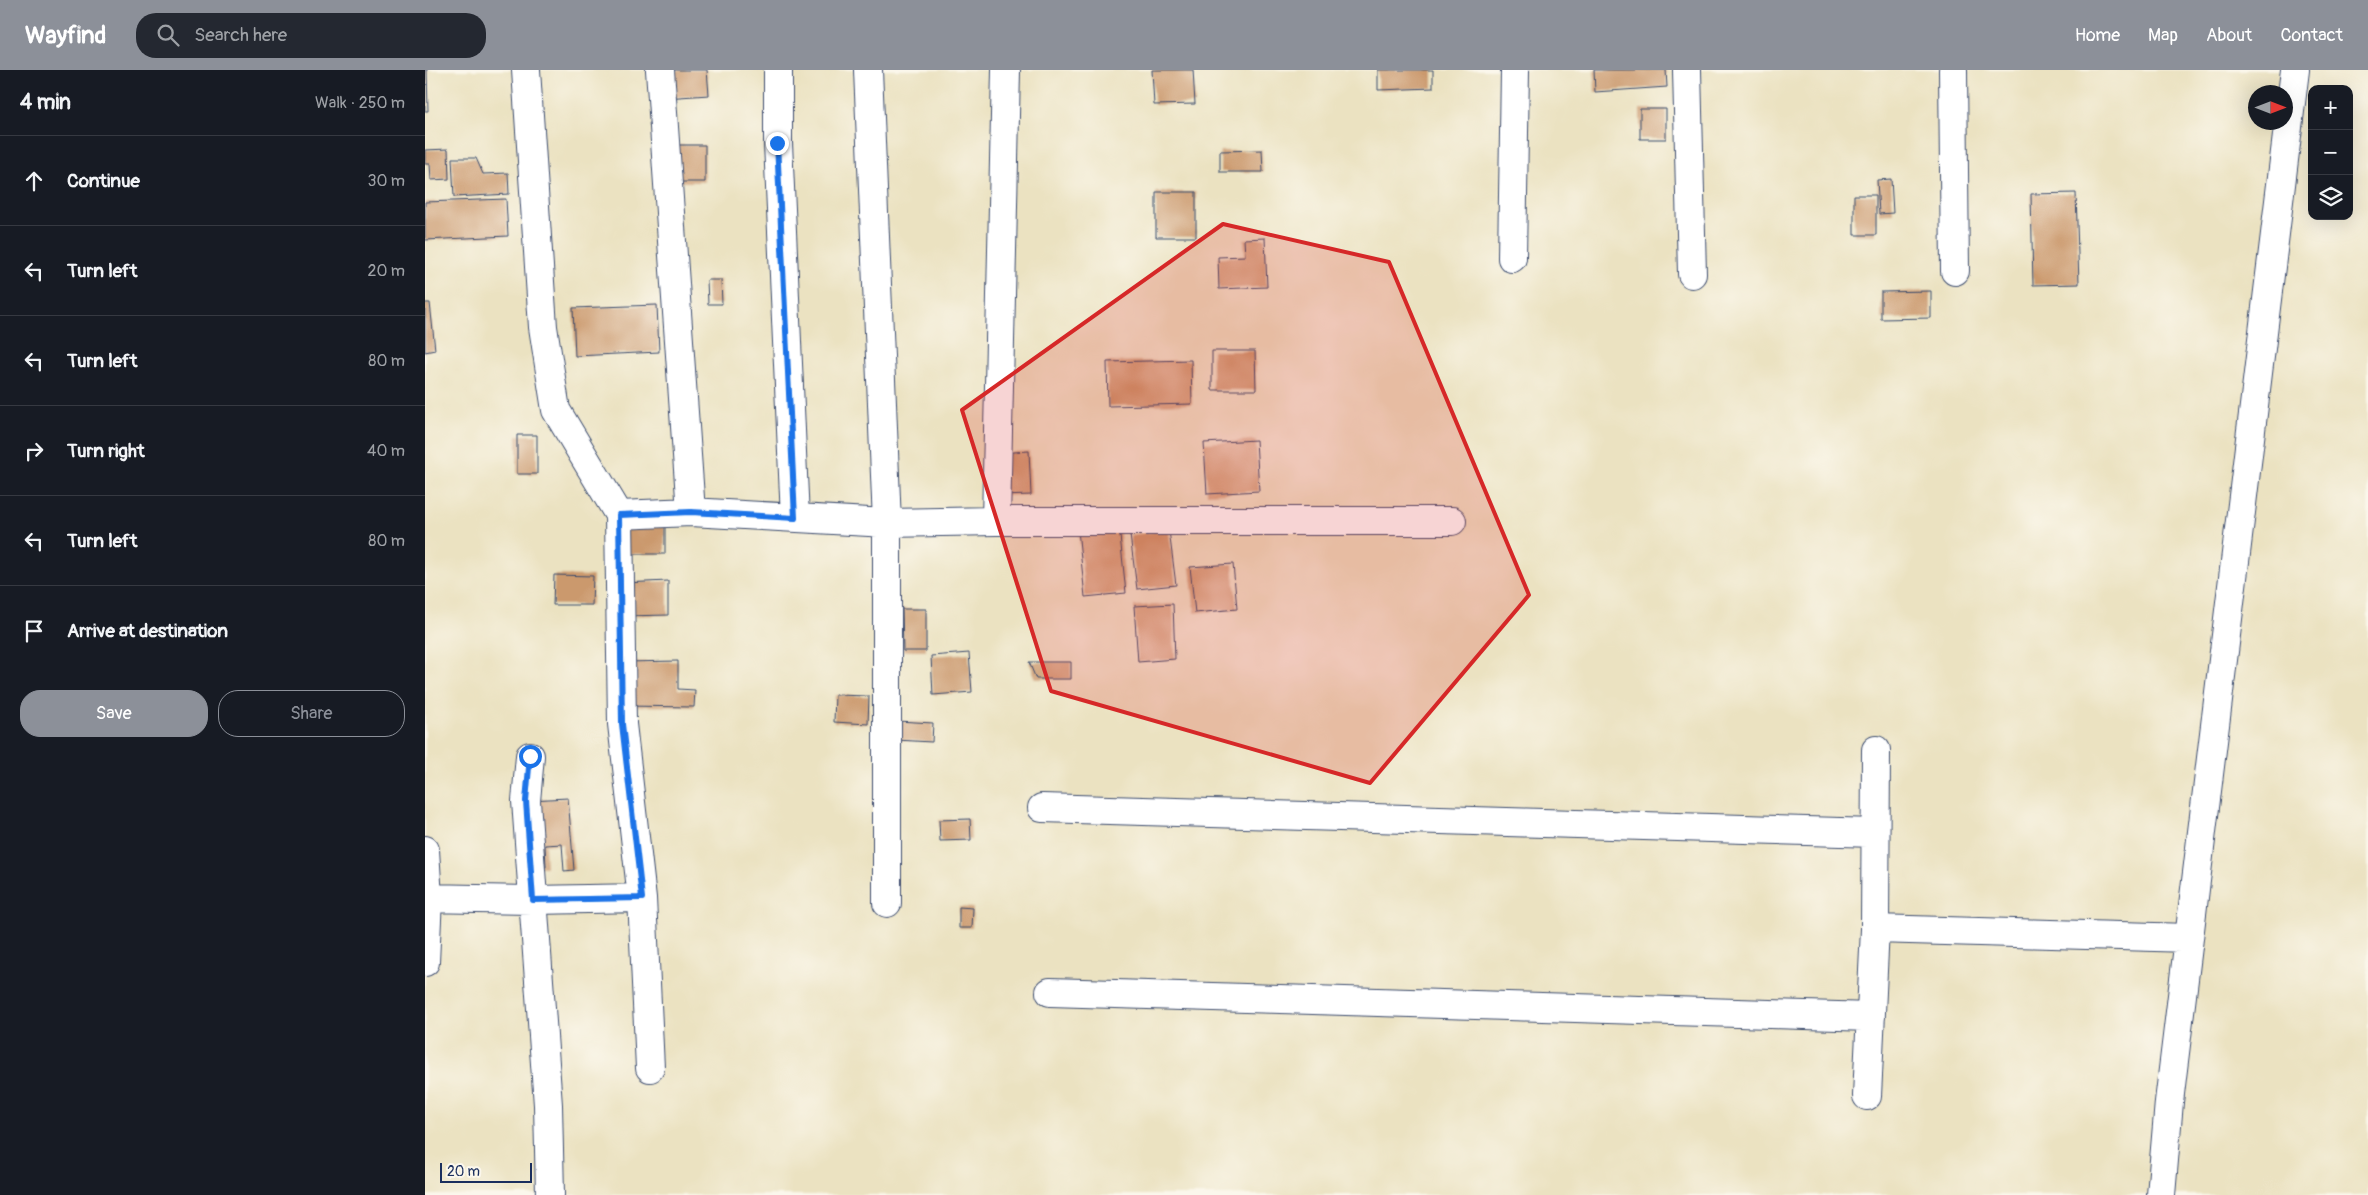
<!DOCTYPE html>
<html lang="en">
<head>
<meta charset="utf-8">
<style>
	:root { --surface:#171b24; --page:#242831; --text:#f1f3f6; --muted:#9ea1a6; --line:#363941; --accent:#8c9099 }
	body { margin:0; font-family:Pangolin,sans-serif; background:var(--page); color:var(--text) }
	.controls { position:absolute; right:15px; top:15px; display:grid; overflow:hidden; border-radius:10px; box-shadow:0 5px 20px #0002 }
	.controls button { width:45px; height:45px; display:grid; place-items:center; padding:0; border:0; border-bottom:1px solid var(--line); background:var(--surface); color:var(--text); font:25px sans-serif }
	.compass { position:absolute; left:1823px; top:15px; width:45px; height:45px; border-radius:50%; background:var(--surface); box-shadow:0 5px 20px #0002; rotate:90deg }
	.scale { position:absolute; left:15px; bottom:12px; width:92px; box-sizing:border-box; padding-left:5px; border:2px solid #1b2f5e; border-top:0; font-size:14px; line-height:18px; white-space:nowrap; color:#1b2f5e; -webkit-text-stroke:4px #fbf7ec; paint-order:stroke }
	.stop { position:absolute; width:15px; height:15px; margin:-11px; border:4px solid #1a73e8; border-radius:50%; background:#fff }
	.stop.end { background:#1a73e8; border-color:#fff; box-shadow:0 1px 5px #0008 }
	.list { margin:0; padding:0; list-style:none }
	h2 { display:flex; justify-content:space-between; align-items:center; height:65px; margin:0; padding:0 20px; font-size:21px }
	h2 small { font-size:16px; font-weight:400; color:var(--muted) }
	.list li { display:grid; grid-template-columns:32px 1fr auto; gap:15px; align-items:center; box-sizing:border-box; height:90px; padding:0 20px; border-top:1px solid var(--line) }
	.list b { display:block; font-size:19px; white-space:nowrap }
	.list em { font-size:16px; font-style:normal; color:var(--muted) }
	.actions { display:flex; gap:10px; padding:15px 20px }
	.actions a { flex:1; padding:11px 0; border:1px solid var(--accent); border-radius:20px; text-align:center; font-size:18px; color:var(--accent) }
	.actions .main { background:var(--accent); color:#fff }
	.icon { flex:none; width:28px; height:28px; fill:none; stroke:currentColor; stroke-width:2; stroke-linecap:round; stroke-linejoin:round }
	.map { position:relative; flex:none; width:1943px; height:1125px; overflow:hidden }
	header { display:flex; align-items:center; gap:30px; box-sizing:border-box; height:70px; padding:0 25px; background:var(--accent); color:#fff }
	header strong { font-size:24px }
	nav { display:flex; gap:28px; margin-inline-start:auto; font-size:18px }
	.search { width:350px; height:45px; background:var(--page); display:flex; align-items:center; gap:12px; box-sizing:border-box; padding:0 18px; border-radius:20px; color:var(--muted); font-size:19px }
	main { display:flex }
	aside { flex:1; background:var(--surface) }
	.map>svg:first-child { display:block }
	.building { fill:#cb996d }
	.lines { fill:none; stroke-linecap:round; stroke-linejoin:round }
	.minor-casing { stroke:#3a4a6d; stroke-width:30 }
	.minor { stroke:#fff; stroke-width:28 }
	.route { stroke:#1a73e8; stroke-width:6 }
	.marked { fill:#d62828; fill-opacity:0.2; stroke:#d62828; stroke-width:4; stroke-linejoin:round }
</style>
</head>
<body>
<header>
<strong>Wayfind</strong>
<div class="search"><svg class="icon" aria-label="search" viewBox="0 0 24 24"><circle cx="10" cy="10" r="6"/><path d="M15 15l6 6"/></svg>Search here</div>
<nav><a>Home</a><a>Map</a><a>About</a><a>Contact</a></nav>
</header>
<main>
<aside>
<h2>4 min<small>Walk · 250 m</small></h2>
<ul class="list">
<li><svg class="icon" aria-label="ahead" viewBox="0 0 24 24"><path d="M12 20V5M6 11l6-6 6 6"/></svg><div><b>Continue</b></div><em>30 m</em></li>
<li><svg class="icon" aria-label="left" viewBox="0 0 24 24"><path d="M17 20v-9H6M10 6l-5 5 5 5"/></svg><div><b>Turn left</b></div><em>20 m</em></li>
<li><svg class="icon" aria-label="left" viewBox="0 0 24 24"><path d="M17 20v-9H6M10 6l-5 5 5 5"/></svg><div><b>Turn left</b></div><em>80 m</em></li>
<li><svg class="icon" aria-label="right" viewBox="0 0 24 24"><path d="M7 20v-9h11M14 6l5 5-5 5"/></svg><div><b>Turn right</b></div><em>40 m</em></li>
<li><svg class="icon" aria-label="left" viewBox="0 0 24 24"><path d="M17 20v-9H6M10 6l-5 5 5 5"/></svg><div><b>Turn left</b></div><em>80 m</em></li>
<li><svg class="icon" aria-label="arrive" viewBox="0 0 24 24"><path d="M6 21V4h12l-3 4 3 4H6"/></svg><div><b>Arrive at destination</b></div></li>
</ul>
<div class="actions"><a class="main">Save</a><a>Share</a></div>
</aside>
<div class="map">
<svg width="1943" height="1125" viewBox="0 0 1943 1125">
	<rect width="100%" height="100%" fill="#fbf7ec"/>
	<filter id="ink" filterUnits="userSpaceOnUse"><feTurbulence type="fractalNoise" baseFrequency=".02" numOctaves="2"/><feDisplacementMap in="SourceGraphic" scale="10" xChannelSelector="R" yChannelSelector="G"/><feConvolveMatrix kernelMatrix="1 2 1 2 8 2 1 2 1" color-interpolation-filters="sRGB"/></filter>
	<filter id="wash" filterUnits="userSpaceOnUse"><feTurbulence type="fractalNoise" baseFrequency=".0096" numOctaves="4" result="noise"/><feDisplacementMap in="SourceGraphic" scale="20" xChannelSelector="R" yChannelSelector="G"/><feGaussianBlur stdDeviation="1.12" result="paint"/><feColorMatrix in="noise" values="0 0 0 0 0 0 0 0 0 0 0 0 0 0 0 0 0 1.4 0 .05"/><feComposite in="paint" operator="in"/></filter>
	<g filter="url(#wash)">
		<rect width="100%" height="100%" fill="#ebe2c1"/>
		<g id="blocks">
			<path class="building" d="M0,0H2L3,41H0Z
				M238,0H282L284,25L240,28Z
				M727,0H768L770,34L729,35Z
				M953,0H1008V18L953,20Z
				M1169,0H1241L1242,17L1170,22Z
				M1215,39H1241V69H1215Z
				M247,75H280V112H247Z
				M23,79L24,109L6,110L5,94H0V80Z
				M837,80L838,102H795V81Z
				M27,88H51L58,104L83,103L84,124L29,127Z
				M1466,109L1468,143L1454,144L1452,110Z
				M731,122H771V167H731Z
				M1651,123L1654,214L1608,215L1606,124Z
				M1429,125H1451V165H1429Z
				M81,129L83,166L0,170V132Z
				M840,168L842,217L794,219L793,187L820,186L819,169Z
				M282,210H296L297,234H283Z
				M1506,221V248L1456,249V222Z
				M0,233H5L10,280L0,282Z
				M232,235L234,282L150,286L148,238Z
				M787,281H830L831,320H787Z
				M766,290L767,334L683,336L682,292Z
				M92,365H112V404H92Z
				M831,370L834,421L782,424L779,373Z
				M604,381L606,425L576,426L575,383Z
				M199,450L240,451V484H199Z
				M694,456L701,523L660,527L653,460Z
				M744,460L751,515L712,519L705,465Z
				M808,494L812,539L770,543L765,497Z
				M129,505L168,506L167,535H128Z
				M243,511V545L199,546V513Z
				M748,534L750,589L713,592L709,536Z
				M477,539H501V581H478Z
				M544,583L547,622L508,625L506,586Z
				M253,591V619L270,620L269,637L201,636L199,592Z
				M604,592H646V609H611Z
				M410,625L444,626L443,654L409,652Z
				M472,651L508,653L507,672L471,670Z
				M143,728L149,800L139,801L137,774L120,775L121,797H110L105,730Z
				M545,749L546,770L515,771L514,750Z
				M534,837L548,838L547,858H534Z"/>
		</g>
	</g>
	<g filter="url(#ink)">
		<use href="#blocks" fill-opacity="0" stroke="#3a4a6d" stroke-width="1"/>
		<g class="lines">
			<defs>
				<path id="minor" d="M101,0L118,257L131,340L194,445L197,654L217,828L225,998
					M235,0L266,442
					M353,0V73L370,448
					M443,0L462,453V833
					M1262,0L1267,204
					M1528,0L1530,201
					M1087,188L1090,0
					M194,445L266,442L462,453L571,451H1027
					M571,451L581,0
					M105,686L101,731L123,1035L125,1125
					M617,738L1450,763
					M0,780L3,828L0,892
					M0,828L108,830L217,828
					M1450,859L1764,868
					M625,922L1446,947
					M1442,1026L1450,859L1451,680
					M1736,1125L1744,1032L1870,0"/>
			</defs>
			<use href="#minor" class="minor-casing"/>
			<use href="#minor" class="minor"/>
		</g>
	</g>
	<g class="lines" filter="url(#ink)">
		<path class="route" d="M105,686L101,731L108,830L217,828L197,654L194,445L266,442L370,448L352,73"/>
	</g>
	<path class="marked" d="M798,154L964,192L1104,525L945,713L626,621L537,340Z"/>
</svg>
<div class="controls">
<button>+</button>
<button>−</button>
<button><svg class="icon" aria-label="layers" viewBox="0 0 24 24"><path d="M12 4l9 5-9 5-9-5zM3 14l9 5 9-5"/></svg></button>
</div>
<svg class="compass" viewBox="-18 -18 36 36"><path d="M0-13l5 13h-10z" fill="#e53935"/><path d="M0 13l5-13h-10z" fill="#9ea1a6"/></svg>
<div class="scale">20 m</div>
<div class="stop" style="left:105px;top:686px"></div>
<div class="stop end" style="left:352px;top:73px"></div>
</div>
</main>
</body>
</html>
